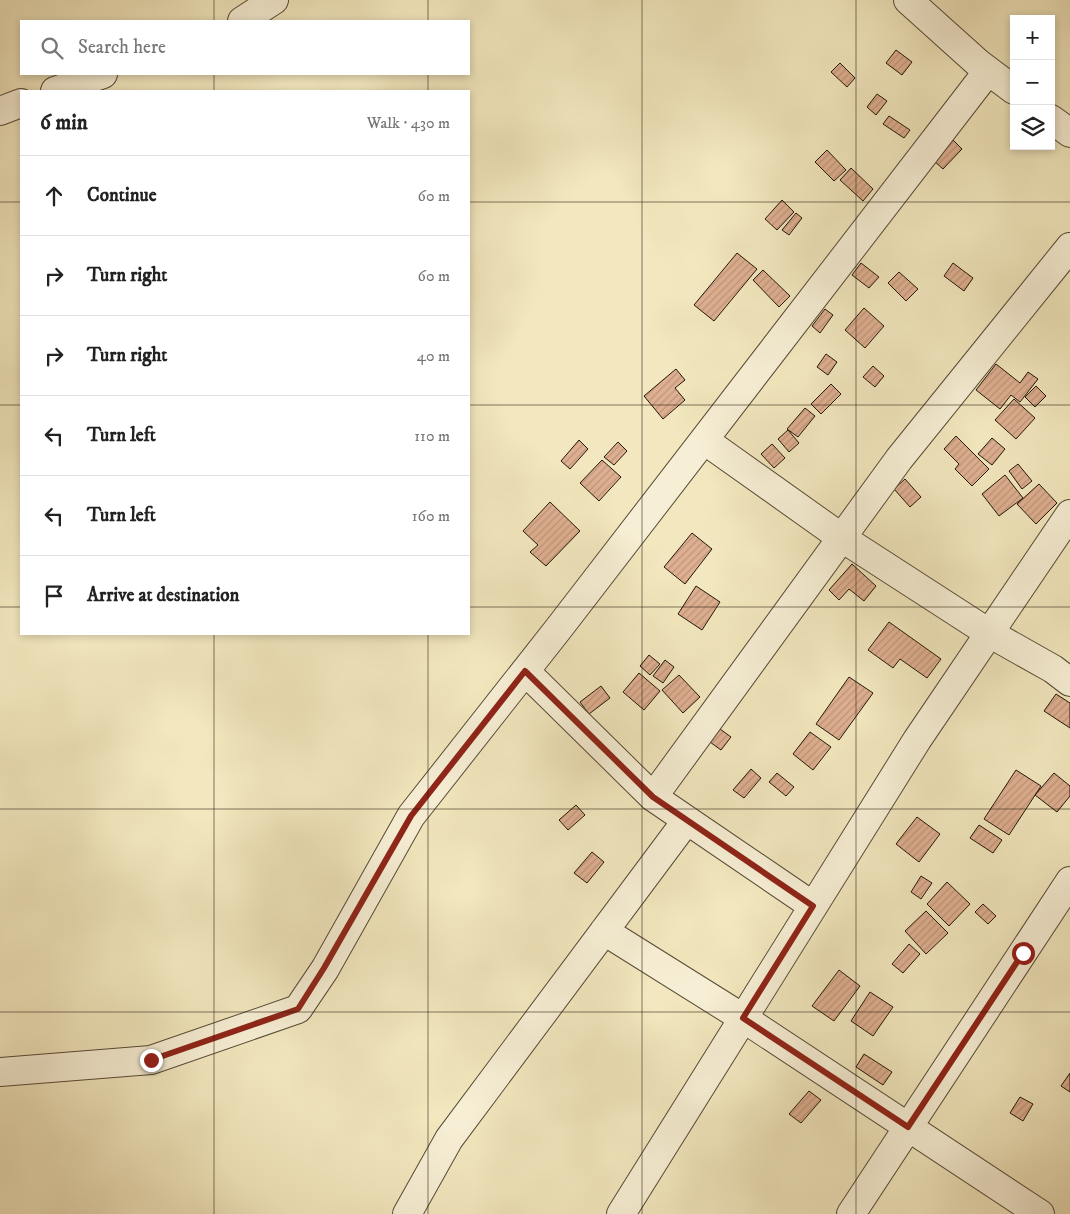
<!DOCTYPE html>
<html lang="en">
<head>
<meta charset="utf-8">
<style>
	:root { --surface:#fff; --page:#f6f6f6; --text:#222; --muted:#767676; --line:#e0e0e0 }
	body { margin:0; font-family:"IM FELL DW Pica",serif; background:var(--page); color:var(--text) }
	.controls { position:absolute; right:15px; top:15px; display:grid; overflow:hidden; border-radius:0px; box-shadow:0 2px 8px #0003 }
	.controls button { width:45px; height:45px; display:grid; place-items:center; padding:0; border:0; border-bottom:1px solid var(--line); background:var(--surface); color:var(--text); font:25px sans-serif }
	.stop { position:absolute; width:15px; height:15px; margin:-11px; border:4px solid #8f2418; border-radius:50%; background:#fff }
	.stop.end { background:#8f2418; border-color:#fff; box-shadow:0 1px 5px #0008 }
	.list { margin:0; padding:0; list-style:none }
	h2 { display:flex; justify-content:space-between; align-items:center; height:65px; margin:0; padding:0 20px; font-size:21px }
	h2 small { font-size:16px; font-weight:400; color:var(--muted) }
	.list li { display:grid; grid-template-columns:32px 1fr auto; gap:15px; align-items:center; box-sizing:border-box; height:80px; padding:0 20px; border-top:1px solid var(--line) }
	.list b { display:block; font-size:19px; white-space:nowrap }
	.list em { font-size:16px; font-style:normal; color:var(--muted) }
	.icon { flex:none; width:28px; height:28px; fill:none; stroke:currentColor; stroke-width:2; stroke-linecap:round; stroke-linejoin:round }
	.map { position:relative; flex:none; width:1070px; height:1214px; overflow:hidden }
	.search { position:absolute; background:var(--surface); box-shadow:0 2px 8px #0003; left:20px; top:20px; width:450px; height:55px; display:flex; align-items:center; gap:12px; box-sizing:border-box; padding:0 18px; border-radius:0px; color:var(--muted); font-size:19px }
	.panel { position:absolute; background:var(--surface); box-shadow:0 2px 8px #0003; left:20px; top:90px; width:450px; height:545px; border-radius:0px }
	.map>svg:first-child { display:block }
	.building { fill:url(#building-hatch); stroke:#231608 }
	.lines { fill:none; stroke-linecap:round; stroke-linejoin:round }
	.minor-casing { stroke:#574a36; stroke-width:30 }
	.minor { stroke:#f7efd5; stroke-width:28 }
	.route { stroke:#8f2418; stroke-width:6 }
	.grid { fill:none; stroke:#231608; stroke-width:1; stroke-opacity:0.55 }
</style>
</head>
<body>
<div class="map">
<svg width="1070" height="1214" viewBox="0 0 1070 1214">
	<defs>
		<pattern id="building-hatch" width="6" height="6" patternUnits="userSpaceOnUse" patternTransform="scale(1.25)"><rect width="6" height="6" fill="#deaf90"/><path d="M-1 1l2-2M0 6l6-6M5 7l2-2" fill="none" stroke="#be967b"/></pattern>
	</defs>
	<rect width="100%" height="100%" fill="#f2e7be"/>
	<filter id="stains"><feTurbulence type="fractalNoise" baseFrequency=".004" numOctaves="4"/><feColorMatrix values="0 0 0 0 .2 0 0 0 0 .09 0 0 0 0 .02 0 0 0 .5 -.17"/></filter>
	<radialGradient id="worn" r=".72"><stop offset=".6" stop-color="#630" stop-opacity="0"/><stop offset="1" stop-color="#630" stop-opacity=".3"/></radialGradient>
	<path class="building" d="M896,50L912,62L902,75L886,63Z
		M840,63L855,78L847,87L831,72Z
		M877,94L887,101L876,115L867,107Z
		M889,116L910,130L904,138L883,124Z
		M953,140L962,149L943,169L933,160Z
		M827,150L846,170L834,181L815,162Z
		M851,168L873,189L863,201L840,180Z
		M782,200L794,212L777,230L765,219Z
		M796,213L802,218L789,235L782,230Z
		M737,253L757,269L714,321L694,305Z
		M861,263L879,277L869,288L852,275Z
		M953,263L973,278L964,291L944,276Z
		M763,270L790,296L779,307L753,280Z
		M899,272L918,289L906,301L888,283Z
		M864,308L884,326L865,348L845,330Z
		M825,309L833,315L820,333L812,326Z
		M826,354L837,362L828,375L817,367Z
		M996,364L1020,383L1028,372L1038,379L1020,402L1011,395L1000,409L976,390Z
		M873,366L884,376L875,387L863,377Z
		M676,369L685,380L675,388L685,400L663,419L644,396Z
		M831,384L841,394L821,414L811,404Z
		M1036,386L1046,396L1035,407L1025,397Z
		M1014,399L1035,418L1016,439L995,420Z
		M805,408L815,416L798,437L787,429Z
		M788,430L799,443L789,452L778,439Z
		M956,436L989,469L972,486L955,469L959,464L944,449Z
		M992,438L1005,449L992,465L978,454Z
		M579,440L588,449L570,469L561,461Z
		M618,442L627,451L614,465L604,457Z
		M772,444L785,458L774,468L761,454Z
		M602,460L621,477L599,501L580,483Z
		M1018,464L1032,481L1022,489L1009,471Z
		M1005,475L1023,498L999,516L982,494Z
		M905,479L921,497L910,507L894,489Z
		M1039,484L1057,503L1036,524L1017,504Z
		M550,502L580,531L546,566L530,552L538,545L523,531Z
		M692,533L712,549L685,584L664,567Z
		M852,564L876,586L864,601L849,589L839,600L829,590Z
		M696,586L720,602L702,630L678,614Z
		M889,622L941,659L927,678L900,659L893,668L868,650Z
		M649,655L660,664L650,675L640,666Z
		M665,660L674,667L663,683L653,676Z
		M639,673L660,691L644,710L623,692Z
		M679,675L700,697L683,713L662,690Z
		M849,677L873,693L839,740L816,724Z
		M601,686L610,698L589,714L580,702Z
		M1056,694L1070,703V728L1044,711Z
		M720,729L731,737L721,750L710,742Z
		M810,732L831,747L813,770L793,754Z
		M751,769L761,778L744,798L733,790Z
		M1016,770L1041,786L1009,835L984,819Z
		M777,773L794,787L786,796L769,782Z
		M1054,773L1070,786V796L1057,812L1035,795Z
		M576,805L585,815L568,830L559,820Z
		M917,817L940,834L919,862L896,844Z
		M979,825L1002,840L993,853L970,838Z
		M592,852L604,862L587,883L574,873Z
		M921,876L932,883L921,899L911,892Z
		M947,882L970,904L949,926L927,904Z
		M983,904L996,916L988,924L975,912Z
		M926,911L948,933L926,954L905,931Z
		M909,944L920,954L903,973L892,964Z
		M839,970L860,986L834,1021L812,1006Z
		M870,992L893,1007L873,1036L851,1021Z
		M864,1054L892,1072L883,1085L856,1067Z
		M1070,1073V1092L1061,1086Z
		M809,1091L821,1100L801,1123L789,1114Z
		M1020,1097L1033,1104L1023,1121L1010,1113Z"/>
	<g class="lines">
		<defs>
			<path id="minor" d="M908,0L978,63L1014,90
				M242,21L274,0
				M55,91L103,74
				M0,111L21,103
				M1051,119L1070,133
				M704,440L842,538L989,633L1053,669L1070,682
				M525,671L653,797L813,906
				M653,797L899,459L1070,247
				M604,931L743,1018L1040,1214
				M0,1072L151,1060L298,1009L325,969L411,816L559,628L988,71
				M407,1214L449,1139L687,820
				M621,1214L917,740L1070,514
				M851,1214L1070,881"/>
		</defs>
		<use href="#minor" class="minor-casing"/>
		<use href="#minor" class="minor"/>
	</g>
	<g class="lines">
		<path class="route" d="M151,1060L298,1009L324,968L411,816L525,671L653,797L813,906L743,1018L908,1127L1023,953"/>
	</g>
	<path class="grid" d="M214,0V21M428,0V21M642,0V1214M856,0V1214M214,74V91M428,74V91M0,202H21M469,202H1070M0,405H21M469,405H1070M0,607H21M469,607H1070M214,634V1214M428,634V1214M0,809H1070M0,1012H1070"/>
	<rect width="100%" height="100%" filter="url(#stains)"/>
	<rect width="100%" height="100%" fill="url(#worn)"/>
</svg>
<div class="controls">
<button>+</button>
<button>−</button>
<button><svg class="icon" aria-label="layers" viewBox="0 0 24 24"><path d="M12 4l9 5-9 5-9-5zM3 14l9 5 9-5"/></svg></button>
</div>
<div class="stop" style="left:1023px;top:953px"></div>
<div class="stop end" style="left:151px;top:1060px"></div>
<div class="search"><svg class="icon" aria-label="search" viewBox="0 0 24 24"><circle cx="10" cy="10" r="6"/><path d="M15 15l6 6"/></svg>Search here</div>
<section class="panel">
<h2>6 min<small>Walk · 430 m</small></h2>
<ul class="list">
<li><svg class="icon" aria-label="ahead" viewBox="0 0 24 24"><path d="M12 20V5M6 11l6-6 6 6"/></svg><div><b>Continue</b></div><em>60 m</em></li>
<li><svg class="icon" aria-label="right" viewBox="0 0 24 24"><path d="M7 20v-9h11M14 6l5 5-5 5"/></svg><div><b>Turn right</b></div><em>60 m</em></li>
<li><svg class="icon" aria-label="right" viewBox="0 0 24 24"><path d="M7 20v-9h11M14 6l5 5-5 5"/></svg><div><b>Turn right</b></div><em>40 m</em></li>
<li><svg class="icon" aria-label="left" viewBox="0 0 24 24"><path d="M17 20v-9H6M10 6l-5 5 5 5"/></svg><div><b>Turn left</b></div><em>110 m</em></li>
<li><svg class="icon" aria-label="left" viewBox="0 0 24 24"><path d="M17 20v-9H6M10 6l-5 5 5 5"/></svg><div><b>Turn left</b></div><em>160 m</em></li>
<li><svg class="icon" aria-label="arrive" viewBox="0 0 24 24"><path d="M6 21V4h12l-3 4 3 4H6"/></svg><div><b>Arrive at destination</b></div></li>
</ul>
</section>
</div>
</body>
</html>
